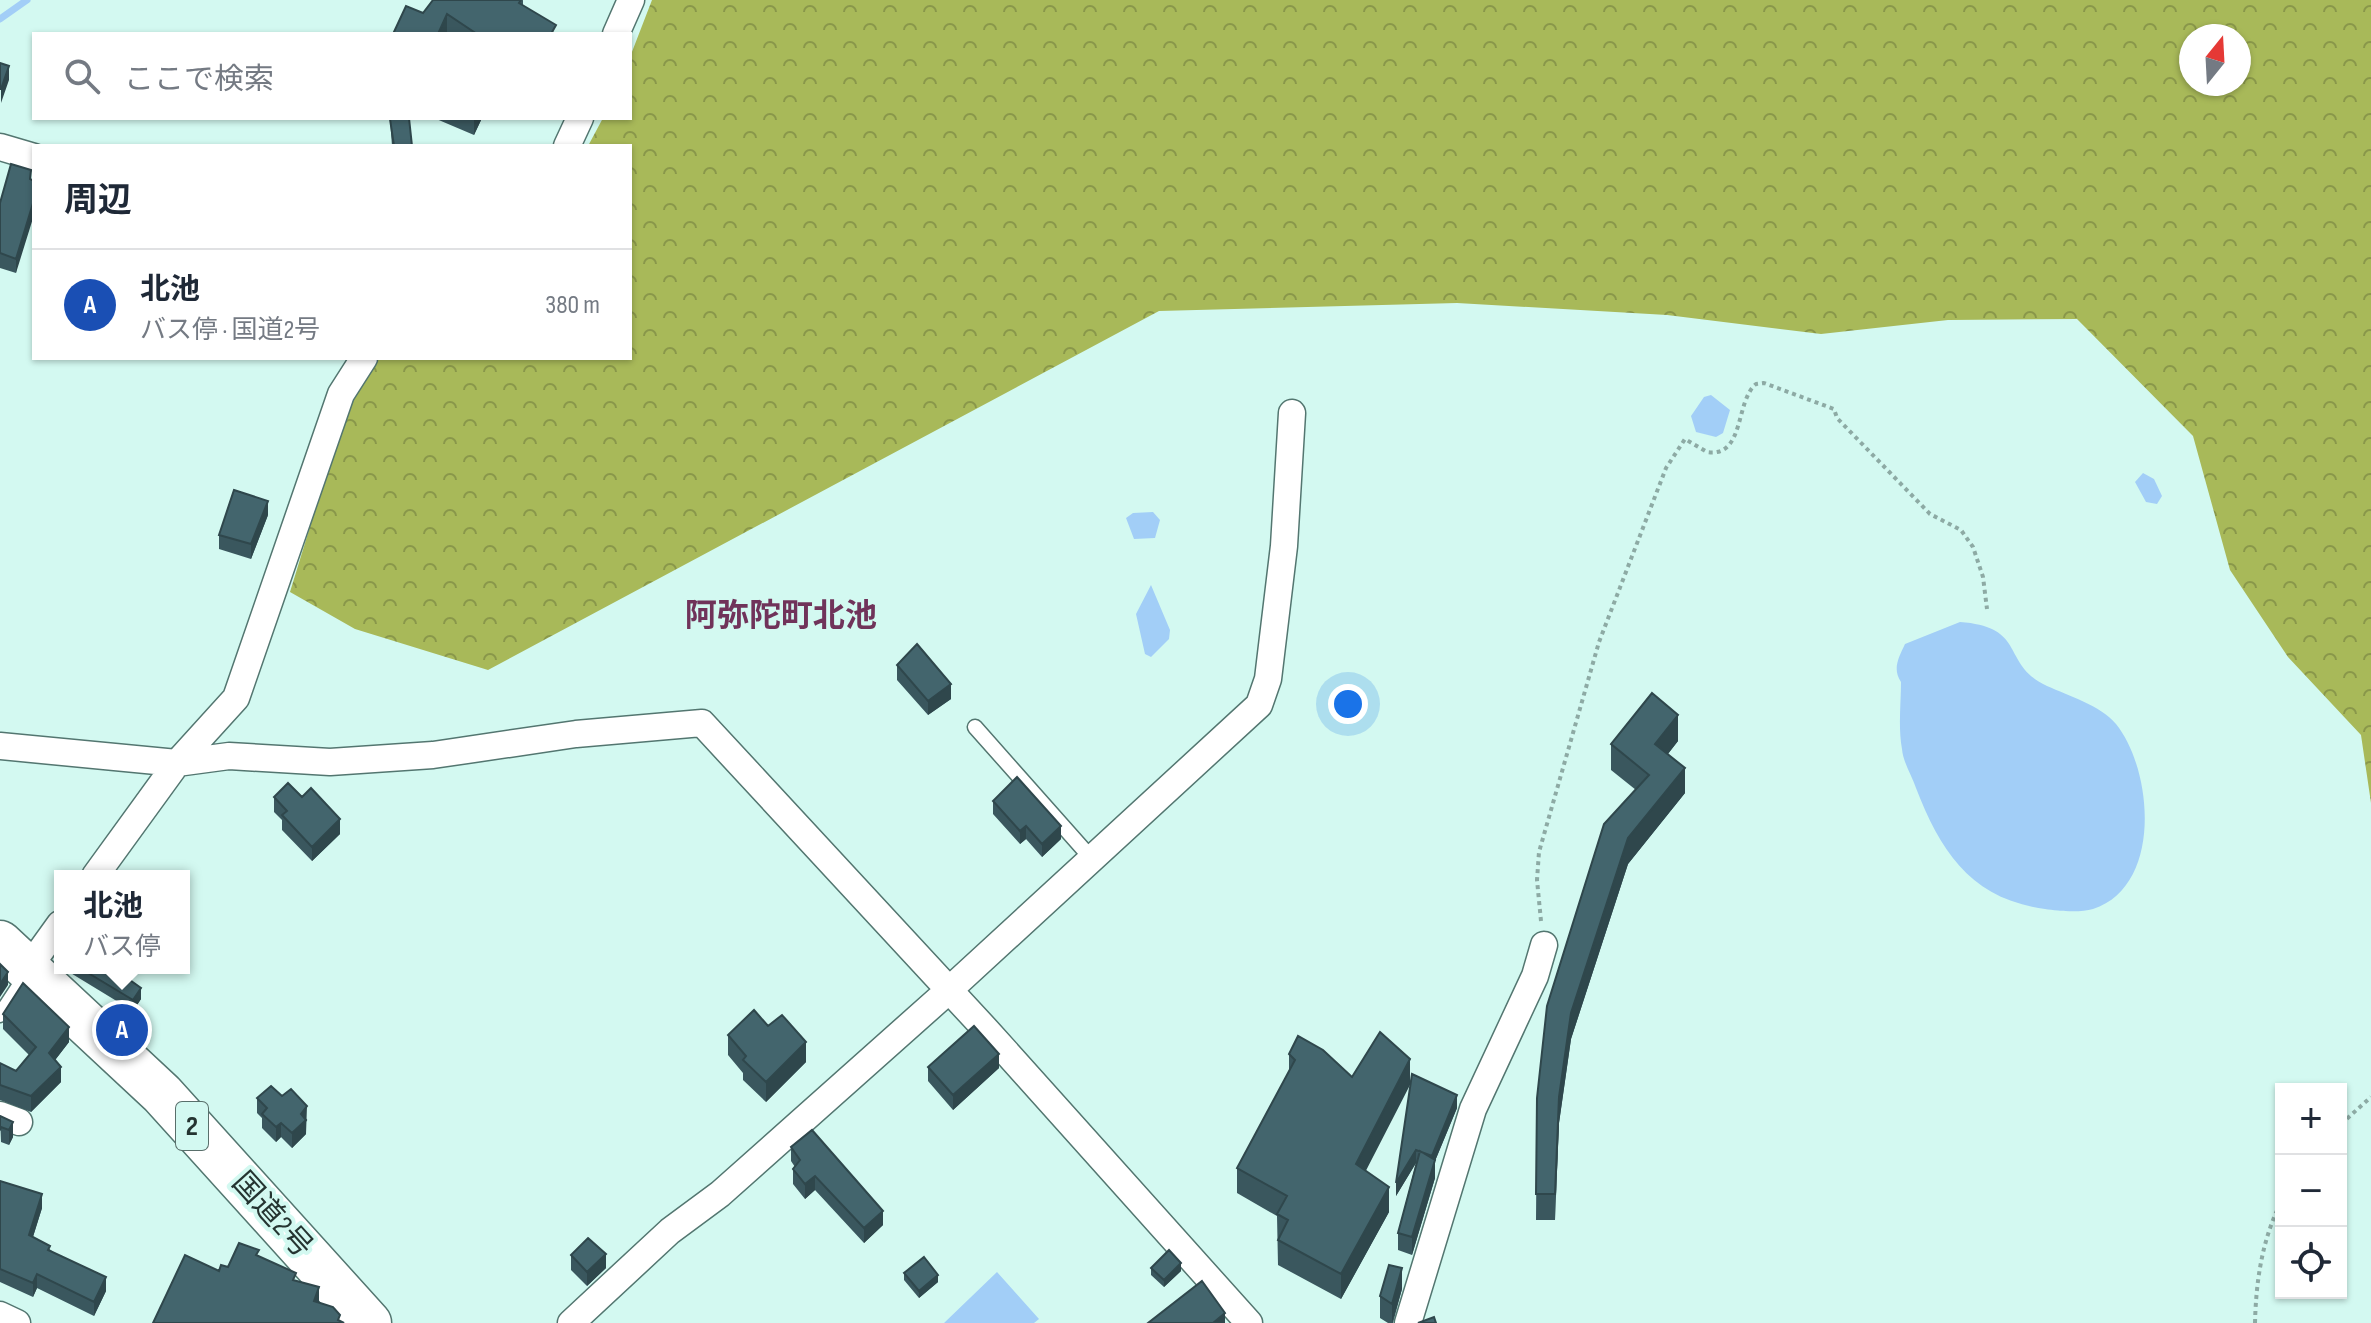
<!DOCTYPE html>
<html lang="ja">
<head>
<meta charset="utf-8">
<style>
	:root { --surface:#fff; --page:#f6f6f7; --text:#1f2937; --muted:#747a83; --line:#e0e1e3; --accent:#b3398d }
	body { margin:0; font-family:"Sofia Sans Condensed","Noto Sans JP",sans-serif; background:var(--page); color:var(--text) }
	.controls { position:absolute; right:24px; bottom:24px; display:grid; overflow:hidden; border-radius:0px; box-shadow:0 2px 6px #0004 }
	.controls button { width:72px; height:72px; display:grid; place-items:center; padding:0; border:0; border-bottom:2px solid var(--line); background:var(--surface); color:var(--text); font:40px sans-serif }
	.compass { position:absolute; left:2179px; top:24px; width:72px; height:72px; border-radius:50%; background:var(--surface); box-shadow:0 2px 6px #0004; rotate:18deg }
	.you { position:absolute; left:1348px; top:704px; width:28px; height:28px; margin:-20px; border:6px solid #fff; border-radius:50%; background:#1a73e8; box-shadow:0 0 0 12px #1a73e833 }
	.badge { display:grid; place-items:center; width:52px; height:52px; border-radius:50%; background:var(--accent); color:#fff; font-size:26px; font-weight:700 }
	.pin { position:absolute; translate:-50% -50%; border:4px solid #fff; box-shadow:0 2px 8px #0006 }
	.popup { position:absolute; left:54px; top:870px; width:136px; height:104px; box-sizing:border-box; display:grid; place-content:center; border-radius:0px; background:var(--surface); filter:drop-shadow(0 2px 6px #0005); font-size:26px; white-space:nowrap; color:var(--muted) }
	.popup b { font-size:30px; color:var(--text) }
	.popup::after { content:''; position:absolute; left:50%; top:100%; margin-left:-16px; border:16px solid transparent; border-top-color:var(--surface) }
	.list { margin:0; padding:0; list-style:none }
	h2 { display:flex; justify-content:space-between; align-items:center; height:104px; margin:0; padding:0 32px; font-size:34px }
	h2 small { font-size:26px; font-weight:400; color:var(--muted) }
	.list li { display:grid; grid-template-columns:52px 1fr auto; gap:24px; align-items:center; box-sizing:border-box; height:112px; padding:0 32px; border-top:2px solid var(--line) }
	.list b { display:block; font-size:30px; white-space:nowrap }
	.list p { margin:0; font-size:26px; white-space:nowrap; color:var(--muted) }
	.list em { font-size:26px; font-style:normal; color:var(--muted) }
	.icon { flex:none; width:44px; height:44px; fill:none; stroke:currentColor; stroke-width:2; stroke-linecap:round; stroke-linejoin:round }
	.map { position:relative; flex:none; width:2371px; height:1323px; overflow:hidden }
	.search { position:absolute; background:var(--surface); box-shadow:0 2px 6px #0004; left:32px; top:32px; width:600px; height:88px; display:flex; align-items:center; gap:20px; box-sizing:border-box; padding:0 28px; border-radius:0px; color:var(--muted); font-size:30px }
	.panel { position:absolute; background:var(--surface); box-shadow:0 2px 6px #0004; left:32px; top:144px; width:600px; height:216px; border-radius:0px }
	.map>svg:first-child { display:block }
	.forest { fill:url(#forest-crowns); fill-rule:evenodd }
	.water { fill:#a2cef7 }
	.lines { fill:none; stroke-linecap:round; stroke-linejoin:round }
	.stream { stroke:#a2cef7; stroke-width:7 }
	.lane-casing { stroke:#537670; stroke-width:17 }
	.street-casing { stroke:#537670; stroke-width:29 }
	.highway-casing { stroke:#537670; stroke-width:47 }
	.path { stroke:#8daaa4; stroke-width:4; stroke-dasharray:4 4; stroke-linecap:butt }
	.lane { stroke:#fff; stroke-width:14 }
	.street { stroke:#fff; stroke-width:26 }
	.highway { stroke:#fff; stroke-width:44 }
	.wall { fill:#3a575e }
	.shaded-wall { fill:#2f474c }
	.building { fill:#43656d; stroke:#2f474c; stroke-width:2 }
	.labels { text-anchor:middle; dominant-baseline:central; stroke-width:8; stroke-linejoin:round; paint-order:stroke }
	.shield { fill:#d3f9f1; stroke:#596f6b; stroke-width:2 }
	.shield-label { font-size:28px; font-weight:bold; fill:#253431 }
	.street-label { font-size:30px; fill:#253431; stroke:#d3f9f1 }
	.neighbourhood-label { font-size:32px; font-weight:bold; fill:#70335a; stroke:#d3f9f1 }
</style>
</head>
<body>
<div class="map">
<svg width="2371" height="1323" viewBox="0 0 2371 1323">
	<defs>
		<pattern id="forest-crowns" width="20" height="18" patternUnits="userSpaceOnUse" patternTransform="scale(2)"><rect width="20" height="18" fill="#a8b959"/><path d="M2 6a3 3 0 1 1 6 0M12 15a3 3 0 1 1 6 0" fill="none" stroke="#89974a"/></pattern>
	</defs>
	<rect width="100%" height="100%" fill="#d3f9f1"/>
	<path class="forest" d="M652,0H2371V803L2361,735L2288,657L2230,570L2193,436L2077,319L1948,320L1821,334L1667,315L1457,303L1159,311L488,670L355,629L290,592L347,406L378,358H630V146H588L603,118H630V57ZM2191,36H2239V84H2191Z"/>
	<path class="water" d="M1711,395L1730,410L1723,433L1716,437L1696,432L1691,416L1704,397Z
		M2143,473L2154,479L2162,496L2157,504L2146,502L2135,482Z
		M1153,512L1160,520L1155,538L1134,539L1126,518L1133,513Z
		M1151,585L1170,630L1169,639L1151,657L1145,654L1136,614Z
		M1960,622C2028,627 2000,664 2047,686C2069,696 2100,705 2116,724C2153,770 2163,886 2093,909C2080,913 2058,911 2045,909C1972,899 1941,853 1916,788C1912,776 1903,762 1902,749C1898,727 1901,703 1901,682C1892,669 1899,657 1905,644Z
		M997,1272L1039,1319L1034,1323H944Z"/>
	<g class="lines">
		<path class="stream" d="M0,19L27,0"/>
		<defs>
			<path id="lane" d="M975,727L1092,859
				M0,1015L23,980"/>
			<path id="street" d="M616,34L631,0
				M567,146L580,118
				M0,147L34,157
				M0,746L177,763L229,756L330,762L433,755L576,734L702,723L989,1033L1249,1323
				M95,876L177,763L236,698L341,394L364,358
				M29,967L60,924
				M0,1115L19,1122
				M0,1315L17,1323
				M571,1323L670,1231L720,1194L948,991L1259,705L1268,679L1284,546L1292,413
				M1408,1323L1473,1109L1535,976L1544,945"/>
			<path id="highway" d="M0,943L162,1094L369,1323"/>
		</defs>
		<use href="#lane" class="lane-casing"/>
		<use href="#street" class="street-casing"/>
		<use href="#highway" class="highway-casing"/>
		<path class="path" d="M1541,921L1537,880L1539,852L1599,642L1666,468L1685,439L1707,452C1745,458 1735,401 1756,384L1764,383L1834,409L1837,418L1930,514L1961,530L1973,547L1983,577L1987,609
			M2341,1124L2371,1097
			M2255,1323C2256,1281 2262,1240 2281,1202"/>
		<use href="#lane" class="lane"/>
		<use href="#street" class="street"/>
		<use href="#highway" class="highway"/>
	</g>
	<path class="wall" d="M523,0V5L556,34H393L423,13Z
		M434,118H482L474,135Z
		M390,119L412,146H392Z
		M31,180L16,273L0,268V203Z
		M268,515L251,559L219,549V535Z
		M897,665L951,699L928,715L897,680Z
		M1678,741L1668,754L1685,793L1628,864L1571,1039L1559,1123L1555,1220H1536L1537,1098L1636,790L1611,770V744Z
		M274,797H302L340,834L312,861L282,830V820L274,812Z
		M993,801L1061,839L1042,857L1026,839L1020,844L993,814Z
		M69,968H113L141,999L133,1011L69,972Z
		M3,1014L69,1042L55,1060L61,1082L31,1112L0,1100V1063L16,1071L29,1055L3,1029Z
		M768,1026L806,1062L766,1102L743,1080V1073L728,1055V1035Z
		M1298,1036L1366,1171L1389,1212L1341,1299L1278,1265L1277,1216L1237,1193V1168L1289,1072V1054Z
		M928,1067L999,1068L953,1110L928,1081Z
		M1412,1074L1457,1108L1435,1161V1178L1412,1255L1398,1250V1233L1416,1163L1396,1196Z
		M257,1098L307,1120L306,1122V1134L292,1148L281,1137L276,1142L262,1128V1118L257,1113Z
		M0,1116L13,1122V1137L9,1145L1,1142Z
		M791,1147L883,1225L864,1243L815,1190L805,1199L793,1184V1169L795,1167L791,1161Z
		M0,1181L42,1208L33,1237L106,1291L94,1316L37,1288L33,1297L0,1282Z
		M571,1255L606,1268L587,1286L571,1270Z
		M1151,1268L1181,1271L1164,1287L1151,1275Z
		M904,1273L938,1282L919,1298L904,1280Z
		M1402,1289L1393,1323H1388L1380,1318V1296Z"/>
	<path class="shaded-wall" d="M447,14V34H438Z
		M9,66V80L1,103V89Z
		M474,118H482L474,135Z
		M34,200V215L16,273V259Z
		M268,501V515L251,559V544Z
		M951,684V699L928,715V701Z
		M1678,715V741L1655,770V744Z
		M1685,768V793L1628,864L1571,1039L1559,1123L1555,1220L1559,1097L1571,1013L1628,838Z
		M340,819V834L312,861V847Z
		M1026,826V839L1020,844V831Z
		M1061,826V839L1042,857V844Z
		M8,972V985L0,997V984Z
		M141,988V999L133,1011V1000Z
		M69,1027V1042L49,1068V1053Z
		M806,1042V1062L766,1102V1082Z
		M999,1054V1068L953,1110V1095Z
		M1410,1059V1085L1356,1190V1164Z
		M61,1067V1082L31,1112V1096Z
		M1457,1095V1108L1435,1161V1178L1412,1255V1237L1432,1169V1156Z
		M307,1106L306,1134L292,1148V1133L301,1114Z
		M13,1122V1137L9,1145V1130Z
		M281,1123V1137L276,1142V1127Z
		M1416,1150V1163L1396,1196V1183Z
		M815,1176V1190L805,1199V1184Z
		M1389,1187V1212L1341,1299V1274Z
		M42,1194V1208L29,1249V1235Z
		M883,1211V1225L864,1243V1228Z
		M606,1254V1268L587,1286V1272Z
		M1181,1263V1271L1164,1287V1280Z
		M1402,1268V1289L1392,1323V1304Z
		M37,1274V1288L33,1297V1283Z
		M938,1275V1282L919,1298V1291Z
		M106,1277V1291L94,1316V1302Z
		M319,1287V1309L314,1301Z
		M1225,1313V1323H1213Z"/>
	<path class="building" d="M433,0H521L519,3L556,25L551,34H477L447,14L438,34H393L406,6L423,13Z
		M0,63L9,66L1,89H0Z
		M409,118L412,146H394L390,119Z
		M11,164L31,170L30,179L34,181V200L16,259L0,253V203Z
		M234,490L268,501L251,544L219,535Z
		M917,644L951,684L928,701L897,665Z
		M1652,693L1678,715L1655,744L1685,768L1628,838L1571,1013L1559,1097L1555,1194H1536L1537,1098L1547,1006L1604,824L1649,775L1611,744Z
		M1017,777L1061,826L1042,844L1026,826L1020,831L993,801Z
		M288,783L302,797L311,788L340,819L312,847L282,815L287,811L274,797Z
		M0,964L8,972L0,984Z
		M80,968H113L141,988L133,1000Z
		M23,983L69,1027L49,1053L61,1067L31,1096L0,1085V1063L16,1071L36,1047L3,1014Z
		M754,1010L768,1026L782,1015L806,1042L766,1082L743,1060L746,1056L728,1035Z
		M974,1026L999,1054L953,1095L928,1067Z
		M1380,1032L1410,1059L1356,1164L1389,1187L1341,1274L1278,1240L1288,1220L1277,1214L1287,1196L1237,1168L1295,1060L1289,1054L1298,1036L1323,1050L1352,1077Z
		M1412,1074L1457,1095L1432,1156L1416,1150L1396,1183Z
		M271,1086L282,1096L291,1089L307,1106L301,1114L306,1120L292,1133L281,1123L276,1127L262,1114L267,1108L257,1098Z
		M0,1116L13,1122L9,1130L1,1127L0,1130Z
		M812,1130L883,1211L864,1228L815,1176L805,1184L793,1169L800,1160L791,1147Z
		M1420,1151L1435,1160L1412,1237L1398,1233Z
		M0,1181L42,1194L29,1235L50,1246L48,1250L106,1277L94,1302L37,1274L33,1283L0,1269Z
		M588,1238L606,1254L587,1272L571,1255Z
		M239,1243L259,1250L256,1255L296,1273L293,1280L319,1287L314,1301L333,1307L340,1315L338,1320L344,1323H153L185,1255L219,1271L221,1265L228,1267Z
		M1169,1250L1181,1263L1164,1280L1151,1268Z
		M924,1257L938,1275L919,1291L904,1273Z
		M1389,1265L1402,1268L1392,1304L1380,1296Z
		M1202,1281L1225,1313L1213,1323H1148Z
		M1434,1317L1436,1323H1418Z"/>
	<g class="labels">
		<rect class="shield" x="176" y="1102" width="32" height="48" rx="6"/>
		<g class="shield-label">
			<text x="192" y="1126">2</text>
		</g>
		<g class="street-label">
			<text transform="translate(272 1215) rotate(48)">国道2号</text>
		</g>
		<g class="neighbourhood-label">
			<text x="781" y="616">阿弥陀町北池</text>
		</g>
	</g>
</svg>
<div class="controls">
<button>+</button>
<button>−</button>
<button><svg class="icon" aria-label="locate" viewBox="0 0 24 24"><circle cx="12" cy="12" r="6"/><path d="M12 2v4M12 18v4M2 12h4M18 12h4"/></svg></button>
</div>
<svg class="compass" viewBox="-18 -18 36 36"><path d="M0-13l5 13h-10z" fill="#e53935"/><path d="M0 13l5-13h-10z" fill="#747a83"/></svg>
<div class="you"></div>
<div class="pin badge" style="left:122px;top:1030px;background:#1a4fb4">A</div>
<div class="popup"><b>北池</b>バス停</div>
<div class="search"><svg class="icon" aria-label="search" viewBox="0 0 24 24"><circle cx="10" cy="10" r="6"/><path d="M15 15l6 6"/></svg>ここで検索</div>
<section class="panel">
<h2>周辺<small></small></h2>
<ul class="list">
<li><span class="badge" style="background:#1a4fb4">A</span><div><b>北池</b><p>バス停 · 国道2号</p></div><em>380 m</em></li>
</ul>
</section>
</div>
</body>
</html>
